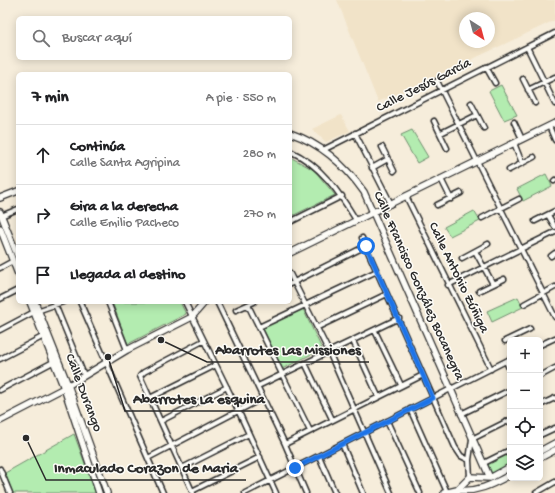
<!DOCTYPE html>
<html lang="es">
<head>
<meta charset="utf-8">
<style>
	:root { --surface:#fff; --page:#f2f2f2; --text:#202124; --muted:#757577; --line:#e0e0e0 }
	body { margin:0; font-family:"Gochi Hand",sans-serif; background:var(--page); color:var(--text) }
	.controls { position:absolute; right:12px; bottom:12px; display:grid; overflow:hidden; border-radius:6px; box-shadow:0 2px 10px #0003 }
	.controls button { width:36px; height:36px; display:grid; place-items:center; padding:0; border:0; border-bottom:1px solid var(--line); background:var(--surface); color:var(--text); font:20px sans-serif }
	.compass { position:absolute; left:459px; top:12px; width:36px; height:36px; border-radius:50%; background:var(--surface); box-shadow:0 2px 10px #0003; rotate:144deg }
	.stop { position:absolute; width:12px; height:12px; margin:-9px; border:3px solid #1a73e8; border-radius:50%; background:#fff }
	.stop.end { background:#1a73e8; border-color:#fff; box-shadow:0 1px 4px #0008 }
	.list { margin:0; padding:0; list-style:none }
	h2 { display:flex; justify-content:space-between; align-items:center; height:52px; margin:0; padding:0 16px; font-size:17px }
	h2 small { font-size:13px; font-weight:400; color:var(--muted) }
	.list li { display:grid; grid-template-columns:26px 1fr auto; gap:12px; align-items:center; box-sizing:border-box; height:60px; padding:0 16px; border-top:1px solid var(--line) }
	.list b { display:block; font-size:15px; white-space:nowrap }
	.list p { margin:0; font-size:13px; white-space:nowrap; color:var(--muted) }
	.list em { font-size:13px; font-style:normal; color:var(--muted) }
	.icon { flex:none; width:22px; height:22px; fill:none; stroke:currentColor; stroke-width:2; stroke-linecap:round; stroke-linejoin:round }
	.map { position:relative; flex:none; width:555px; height:493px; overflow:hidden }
	.search { position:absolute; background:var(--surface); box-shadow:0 2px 10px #0003; left:16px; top:16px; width:276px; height:44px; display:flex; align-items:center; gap:10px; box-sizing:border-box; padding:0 14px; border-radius:6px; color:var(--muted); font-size:15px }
	.panel { position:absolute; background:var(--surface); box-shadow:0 2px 10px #0003; left:16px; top:72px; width:276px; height:232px; border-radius:6px }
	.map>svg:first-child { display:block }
	.built { fill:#f1e3c8; fill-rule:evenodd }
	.green { fill:#b3ecb0; stroke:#6f8c6e }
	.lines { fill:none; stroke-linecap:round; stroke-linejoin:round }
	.street-casing { stroke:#2b2b2b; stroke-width:7 }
	.secondary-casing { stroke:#2b2b2b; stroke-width:8 }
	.street { stroke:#fdfcf7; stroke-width:4 }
	.secondary { stroke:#fdfcf7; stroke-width:5.5 }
	.route { stroke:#1a73e8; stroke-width:5 }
	.labels { text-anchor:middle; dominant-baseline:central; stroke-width:3; stroke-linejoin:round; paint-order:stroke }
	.street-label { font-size:14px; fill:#2b2b2b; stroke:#fdfcf7 }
	.leader { fill:none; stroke:#2b2b2b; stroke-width:1.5 }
	.callout-dot { fill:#2b2b2b; stroke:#fdfcf7; stroke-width:1.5 }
	.callout-label { font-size:15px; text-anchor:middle; font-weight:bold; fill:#2b2b2b; stroke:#fdfcf7; stroke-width:3; stroke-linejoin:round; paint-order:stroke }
</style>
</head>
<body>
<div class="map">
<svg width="555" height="493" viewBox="0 0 555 493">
	<rect width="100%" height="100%" fill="#f6eddb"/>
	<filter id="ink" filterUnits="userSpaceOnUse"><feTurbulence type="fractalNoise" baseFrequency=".025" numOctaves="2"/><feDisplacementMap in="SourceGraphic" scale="8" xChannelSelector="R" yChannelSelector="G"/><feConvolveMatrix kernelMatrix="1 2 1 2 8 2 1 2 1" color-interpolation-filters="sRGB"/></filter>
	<g filter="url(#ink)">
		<path class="built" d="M337,0H555V20L414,87L378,102ZM465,18H489V42H465Z
			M341,115L350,131L326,142L312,129Z"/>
		<path class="green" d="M501,85L517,115L504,120L489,91Z
			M412,130L428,157L417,163L401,135Z
			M290,157L314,170L335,195L290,217Z
			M546,174L552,186L523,201L517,189Z
			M474,211L480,221L450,236L444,227Z
			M518,297L523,307L492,322L487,311Z
			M112,302H180L186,314L128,344Z
			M303,309L322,349L282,369L263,328Z
			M74,434L96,493H13L5,473Z
			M510,453V464L492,475L488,464Z"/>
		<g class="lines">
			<defs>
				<path id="street" d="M527,47L555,104
					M486,67L495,83
					M523,79L535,103
					M437,81L555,317
					M528,90L555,77
					M471,103L484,128
					M434,121L447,148
					M514,122L522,139
					M549,126L555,140
					M355,133L391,204
					M441,133L477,115
					M514,143L522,163
					M382,147L394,171
					M325,149L555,33
					M290,151C321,165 339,192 356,220
					M372,168L388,159
					M509,170L534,157
					M441,179L451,199
					M554,181L555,180
					M406,196L491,369
					M437,205L461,193
					M548,215L555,227
					M1,216L18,209
					M482,218L519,199
					M535,221L555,211
					M290,222L342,196
					M362,238L455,447L461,456L469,460
					M475,251L493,284
					M551,256L555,253
					M462,258L488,244
					M0,268L13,261
					M290,274L329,352L391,493
					M290,284L366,246
					M448,285L555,232
					M479,291L504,279
					M0,299L18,290
					M54,302L84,375
					M80,302L163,493
					M108,302L127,350
					M185,302L238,410L276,493
					M217,302L285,444L306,493
					M524,304L555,287
					M248,305L310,431
					M236,310L254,302
					M259,327L377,271
					M318,327L387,294
					M0,330L34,312L63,302
					M375,331L401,385
					M353,341L378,396
					M505,341L530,329
					M540,345L555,338
					M0,359L44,336
					M506,361L510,371
					M305,363L332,419
					M540,376L555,368
					M258,386L399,318
					M0,390L53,362
					M150,398L216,365
					M540,405L555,398
					M410,409L447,492
					M461,414L510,390
					M161,421L227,387
					M387,421L420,493
					M540,435L555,428
					M285,444L423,375
					M342,444L363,493
					M319,456L335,493
					M148,458L263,398
					M484,463L510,450
					M182,468L249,434
					M0,469L10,493
					M470,477L469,460L472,439L510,420
					M192,491L260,457
					M193,493L140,376L144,372L203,341
					M245,493L510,359
					M536,493L555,482"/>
				<path id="secondary" d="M290,133C322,144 345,165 364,192L490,478
					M0,198L18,191
					M0,212L18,257
					M0,228L18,274
					M290,253L555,123
					M30,302L64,388L99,493
					M35,302L68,385L107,493
					M0,421L64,388L127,350L192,317L205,302
					M540,451L555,443
					M540,458L555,450
					M457,490C477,493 493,484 510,475
					M444,493L457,490L470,477L490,478L510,467"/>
			</defs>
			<use href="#street" class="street-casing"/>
			<use href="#secondary" class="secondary-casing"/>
			<use href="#street" class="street"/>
			<use href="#secondary" class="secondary"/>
		</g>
	</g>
	<g class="lines" filter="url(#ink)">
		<path class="route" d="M295,468L433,398L366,246"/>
	</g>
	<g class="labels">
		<g class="street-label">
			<text transform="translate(424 86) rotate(-27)">Calle Jesús García</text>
			<text transform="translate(458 278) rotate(64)">Calle Antonio Zúñiga</text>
			<text transform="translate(418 286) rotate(66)">Calle Francisco González Bocanegra</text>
			<text transform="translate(83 393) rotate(69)">Calle Durango</text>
		</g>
	</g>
	<path class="leader" d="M161 340L207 362H369M108 357L125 411H273M26 438L46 480H246"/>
	<g class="callout-dot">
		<circle cx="161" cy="340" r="4"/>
		<circle cx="108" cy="357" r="4"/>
		<circle cx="26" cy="438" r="4"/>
	</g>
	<g class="callout-label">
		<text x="288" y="354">Abarrotes Las Missiones</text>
		<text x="199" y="403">Abarrotes La esquina</text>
		<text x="146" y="472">Inmaculado Corazon de Maria</text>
	</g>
</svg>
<div class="controls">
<button>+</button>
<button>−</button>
<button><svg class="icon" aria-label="locate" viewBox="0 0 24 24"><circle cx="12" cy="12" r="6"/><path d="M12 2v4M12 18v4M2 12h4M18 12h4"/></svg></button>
<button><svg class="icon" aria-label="layers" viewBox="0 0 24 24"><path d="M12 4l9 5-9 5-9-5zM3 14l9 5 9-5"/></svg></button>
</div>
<svg class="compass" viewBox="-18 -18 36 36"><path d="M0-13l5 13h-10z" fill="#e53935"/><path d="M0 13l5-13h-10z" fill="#757577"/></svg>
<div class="stop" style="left:366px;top:246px"></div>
<div class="stop end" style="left:295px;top:468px"></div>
<div class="search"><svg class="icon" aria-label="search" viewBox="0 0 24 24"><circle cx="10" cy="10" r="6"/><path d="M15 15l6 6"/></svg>Buscar aquí</div>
<section class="panel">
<h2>7 min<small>A pie · 550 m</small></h2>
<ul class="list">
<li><svg class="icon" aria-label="ahead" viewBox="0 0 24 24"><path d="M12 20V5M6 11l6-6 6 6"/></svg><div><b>Continúa</b><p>Calle Santa Agripina</p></div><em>280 m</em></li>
<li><svg class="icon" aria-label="right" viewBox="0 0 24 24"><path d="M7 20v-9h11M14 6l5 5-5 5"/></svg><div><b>Gira a la derecha</b><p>Calle Emilio Pacheco</p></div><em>270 m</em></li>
<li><svg class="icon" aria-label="arrive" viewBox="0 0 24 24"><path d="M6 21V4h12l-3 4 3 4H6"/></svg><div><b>Llegada al destino</b></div></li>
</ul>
</section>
</div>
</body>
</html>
